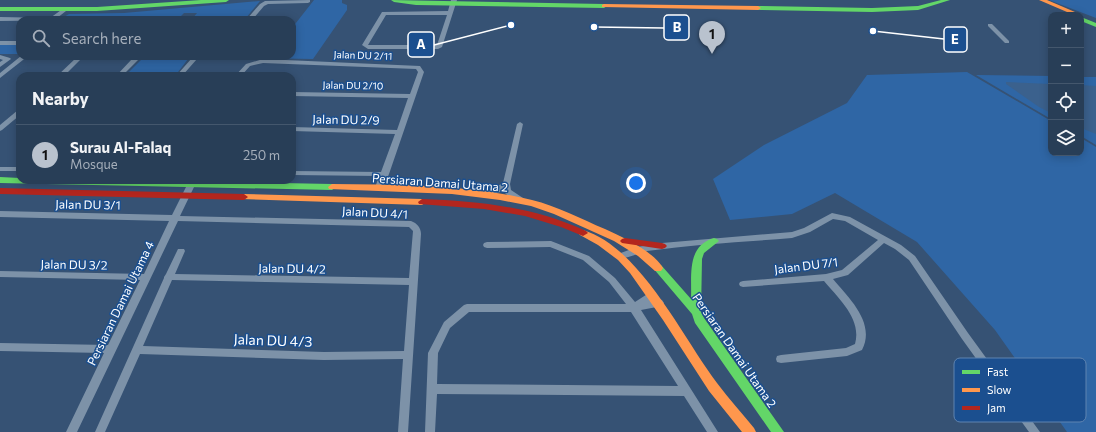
<!DOCTYPE html>
<html lang="en">
<head>
<meta charset="utf-8">
<style>
	:root { --surface:#283e57; --page:#344961; --text:#f1f3f6; --muted:#a5aeba; --line:#44576d; --accent:#b9c2ce }
	body { margin:0; font-family:Commissioner,sans-serif; background:var(--page); color:var(--text) }
	.controls { position:absolute; right:12px; top:12px; display:grid; overflow:hidden; border-radius:8px; box-shadow:0 2px 10px #0003 }
	.controls button { width:36px; height:36px; display:grid; place-items:center; padding:0; border:0; border-bottom:1px solid var(--line); background:var(--surface); color:var(--text); font:20px sans-serif }
	.you { position:absolute; left:636px; top:183px; width:14px; height:14px; margin:-10px; border:3px solid #fff; border-radius:50%; background:#1a73e8; box-shadow:0 0 0 6px #1a73e833 }
	.badge { display:grid; place-items:center; width:26px; height:26px; border-radius:50%; background:var(--accent); color:#111; font-size:13px; font-weight:700 }
	.pin { position:absolute; translate:-50% -33px; filter:drop-shadow(0 1px 2px #0008) }
	.pin::after { content:''; position:absolute; top:21px; width:14px; height:12px; background:inherit; clip-path:polygon(0 0,100% 0,50% 100%) }
	.list { margin:0; padding:0; list-style:none }
	h2 { display:flex; justify-content:space-between; align-items:center; height:52px; margin:0; padding:0 16px; font-size:17px }
	h2 small { font-size:13px; font-weight:400; color:var(--muted) }
	.list li { display:grid; grid-template-columns:26px 1fr auto; gap:12px; align-items:center; box-sizing:border-box; height:60px; padding:0 16px; border-top:1px solid var(--line) }
	.list b { display:block; font-size:15px; white-space:nowrap }
	.list p { margin:0; font-size:13px; white-space:nowrap; color:var(--muted) }
	.list em { font-size:13px; font-style:normal; color:var(--muted) }
	.icon { flex:none; width:22px; height:22px; fill:none; stroke:currentColor; stroke-width:2; stroke-linecap:round; stroke-linejoin:round }
	.map { position:relative; flex:none; width:1096px; height:432px; overflow:hidden }
	.search { position:absolute; background:var(--surface); box-shadow:0 2px 10px #0003; left:16px; top:16px; width:280px; height:44px; display:flex; align-items:center; gap:10px; box-sizing:border-box; padding:0 14px; border-radius:12px; color:var(--muted); font-size:15px }
	.panel { position:absolute; background:var(--surface); box-shadow:0 2px 10px #0003; left:16px; top:72px; width:280px; height:112px; border-radius:12px }
	.map>svg:first-child { display:block }
	.green { fill:#2f66a5 }
	.water { fill:#3b618d }
	.lines { fill:none; stroke-linecap:round; stroke-linejoin:round }
	.street { fill:#7d92a8; fill-rule:evenodd }
	.fast { fill:#63d668; fill-rule:evenodd }
	.slow { fill:#ff974d; fill-rule:evenodd }
	.jam { fill:#b3261e; fill-rule:evenodd }
	.labels { text-anchor:middle; dominant-baseline:central; stroke-width:3; stroke-linejoin:round; paint-order:stroke }
	.far-street-label { font-size:10px; fill:#fff; stroke:#1b4f8f }
	.street-label { font-size:12px; fill:#fff; stroke:#1b4f8f }
	.near-street-label { font-size:14px; fill:#fff; stroke:#1b4f8f }
	.key { fill:#1b4f8f; stroke:#5f84b1; stroke-width:1 }
	.key-label { font-size:11px; fill:#fff }
	.leader { fill:none; stroke:#fff; stroke-width:1.5 }
	.callout-dot { fill:#fff; stroke:#1b4f8f; stroke-width:1.5 }
	.callout { fill:#1b4f8f; stroke:#fff; stroke-width:1.5 }
	.callout-label { font-size:13px; text-anchor:middle; font-weight:bold; fill:#fff }
</style>
</head>
<body>
<div class="map">
<svg width="1096" height="432" viewBox="0 0 1096 432">
	<rect width="100%" height="100%" fill="#365274"/>
	<path class="green" d="M314,0H342V3L347,5V10L313,59L126,56H292V28Z
		M1049,0H1096V18Z
		M260,1L246,18L240,20L192,19L197,13H184L178,19L62,18L69,14L124,13Z
		M0,45H20V54H0Z
		M188,59L175,76H125L141,60Z
		M967,72L1051,121V153H1081V138L1096,147V432H1067L995,330L917,242L835,193L792,214L730,220L713,179L764,145L847,103L867,75Z
		M976,75L1051,76V119Z
		M1081,77H1096V145L1081,136Z"/>
	<path class="water" d="M1006,82L1051,84V113L1039,107L1006,84Z
		M1081,85L1096,86V134L1081,128Z"/>
	<g class="lines">
		<path class="street" d="M310,0V2L308,3L268,4L264,6L252,20H246L260,4L265,1Z
			M451,0H457L442,47L438,49H368L362,45L382,12L448,11ZM386,15H447L437,45H368Z
			M64,8L67,10L66,11L57,18H81L84,20L0,21V17L50,18Z
			M988,24H992L1009,41V43H1005L988,26Z
			M0,41H20V45H0Z
			M0,55L10,58L11,59L0,67V62L3,60L0,59Z
			M21,56H28L0,78V73Z
			M82,56H135L139,59L122,76H116L132,59H85L80,60L64,76H57L76,58Z
			M194,57L197,59L182,76H176L192,58Z
			M263,59L420,66L424,72L389,174L382,190H376L375,188L379,176L292,175V171L381,172L395,134L292,131V127L397,130L408,98L292,96V92L410,94L418,72L416,69L263,63L250,66L241,76H235L246,64Z
			M20,109V115L2,130L0,131V125L18,110Z
			M520,122L523,124L510,184L511,190L526,200L525,202C518,203 506,196 503,190L500,192L482,197L479,196L478,194L479,192L494,188L503,183L517,124Z
			M0,167H20V171H0Z
			M188,183H194L195,185L180,216L411,221C417,223 421,228 421,234L408,432H398L403,359L324,360L140,354L105,432H95L164,278V277L166,274L178,249H184L185,251L175,274L409,278L413,231L409,227L178,221L77,432H66L104,353L0,351V343L108,345L140,280L0,277V271L144,274L169,221L0,217V211L172,215ZM172,280L409,285L404,351L324,352L143,346Z
			M832,213L850,217L901,245L915,256L968,333L1040,432H1029L962,339L909,260L895,249L884,243L848,275L833,279C849,298 876,323 862,350L847,356L781,363L777,362L776,359L777,356L781,355L846,348L855,344C862,319 839,299 824,281L743,287L740,286L739,284L740,282L743,281L826,274L842,270L878,240L845,221L833,219L810,232L792,238C744,242 695,244 647,251C640,253 623,260 618,258L617,256L618,254L637,247L662,243L792,232L804,228Z
			M551,241L589,256L615,278L635,302L652,291L655,292L657,295L655,298L649,301L659,299L662,300L664,303L662,306L641,310L718,432H707L684,396L437,394L435,432H425L428,353L444,322L464,305L467,304H626L609,282L583,260L550,247L487,248L484,247L483,245L484,243L487,242ZM469,312H631L678,386L437,384L438,353L450,328Z"/>
		<path class="fast" d="M201,0H229L226,2L97,11H0V7H97Z
			M391,0L604,4L607,6L604,8L416,5L394,2Z
			M941,0H950L918,10L872,12L758,10L755,8L758,6L872,8L918,6Z
			M1081,17L1096,23V27L1081,21Z
			M0,177L20,178V180H132L332,184L336,187L332,190L0,183Z
			M714,238L717,239L719,241L704,253L702,259L701,312L704,318L784,432H771L695,323L692,314L653,268L655,265H661L691,299C692,276 686,246 714,238Z"/>
		<path class="slow" d="M1039,0H1047L1082,15L1081,16V15H1074Z
			M604,4L758,6L761,8L758,10L602,7V5Z
			M332,184C398,185 467,184 532,200C557,206 581,219 605,229C623,237 653,251 663,268L661,271H655L638,256L614,241L554,214L531,206L500,200L452,194L329,189L328,187Z
			M244,194L422,199L426,202L422,205L241,199L240,197Z
			M583,230C640,247 683,338 717,383C729,399 742,413 754,428L756,432H742L709,391L663,320L630,273L618,260L598,245L580,235L578,233Z"/>
		<path class="jam" d="M0,188L244,194L248,197L244,200L0,194Z
			M422,199C479,201 534,207 586,231L588,233L583,236L561,227L525,216L484,209L419,204L418,202Z
			M625,238L662,243L665,244L667,246L665,248L662,249L622,243L620,241L622,239Z"/>
	</g>
	<g class="labels">
		<g class="far-street-label">
			<text transform="translate(363 55) rotate(2)">Jalan DU 2/11</text>
			<text transform="translate(353 85) rotate(1)">Jalan DU 2/10</text>
		</g>
		<g class="street-label">
			<text transform="translate(346 119) rotate(1)">Jalan DU 2/9</text>
			<text transform="translate(440 182) rotate(4)">Persiaran Damai Utama 2</text>
			<text transform="translate(88 204) rotate(1)">Jalan DU 3/1</text>
			<text transform="translate(375 212) rotate(3)">Jalan DU 4/1</text>
			<text transform="translate(74 264) rotate(1)">Jalan DU 3/2</text>
			<text transform="translate(806 265) rotate(-7)">Jalan DU 7/1</text>
			<text transform="translate(292 268) rotate(1)">Jalan DU 4/2</text>
			<text transform="translate(120 303) rotate(-64)">Persiaran Damai Utama 4</text>
			<text transform="translate(735 350) rotate(55)">Persiaran Damai Utama 2</text>
		</g>
		<g class="near-street-label">
			<text transform="translate(273 340) rotate(2)">Jalan DU 4/3</text>
		</g>
	</g>
	<rect x="954" y="358" width="132" height="64" rx="6" class="key"/>
	<rect x="962" y="370" width="18" height="4" fill="#63d668"/>
	<rect x="962" y="388" width="18" height="4" fill="#ff974d"/>
	<rect x="962" y="406" width="18" height="4" fill="#b3261e"/>
	<g class="key-label">
		<text x="987" y="376">Fast</text>
		<text x="987" y="394">Slow</text>
		<text x="987" y="412">Jam</text>
	</g>
	<path class="leader" d="M594 27L664 28M873 31L944 39M511 25L434 45"/>
	<g class="callout-dot">
		<circle cx="594" cy="27" r="4"/>
		<circle cx="873" cy="31" r="4"/>
		<circle cx="511" cy="25" r="4"/>
	</g>
	<g class="callout">
		<rect x="664" y="15" width="25" height="25" rx="4"/>
		<rect x="944" y="27" width="23" height="25" rx="4"/>
		<rect x="408" y="32" width="26" height="25" rx="4"/>
	</g>
	<g class="callout-label">
		<text x="677" y="32">B</text>
		<text x="955" y="44">E</text>
		<text x="421" y="49">A</text>
	</g>
</svg>
<div class="controls">
<button>+</button>
<button>−</button>
<button><svg class="icon" aria-label="locate" viewBox="0 0 24 24"><circle cx="12" cy="12" r="6"/><path d="M12 2v4M12 18v4M2 12h4M18 12h4"/></svg></button>
<button><svg class="icon" aria-label="layers" viewBox="0 0 24 24"><path d="M12 4l9 5-9 5-9-5zM3 14l9 5 9-5"/></svg></button>
</div>
<div class="you"></div>
<div class="pin badge" style="left:712px;top:54px">1</div>
<div class="search"><svg class="icon" aria-label="search" viewBox="0 0 24 24"><circle cx="10" cy="10" r="6"/><path d="M15 15l6 6"/></svg>Search here</div>
<section class="panel">
<h2>Nearby<small></small></h2>
<ul class="list">
<li><span class="badge">1</span><div><b>Surau Al-Falaq</b><p>Mosque</p></div><em>250 m</em></li>
</ul>
</section>
</div>
</body>
</html>
